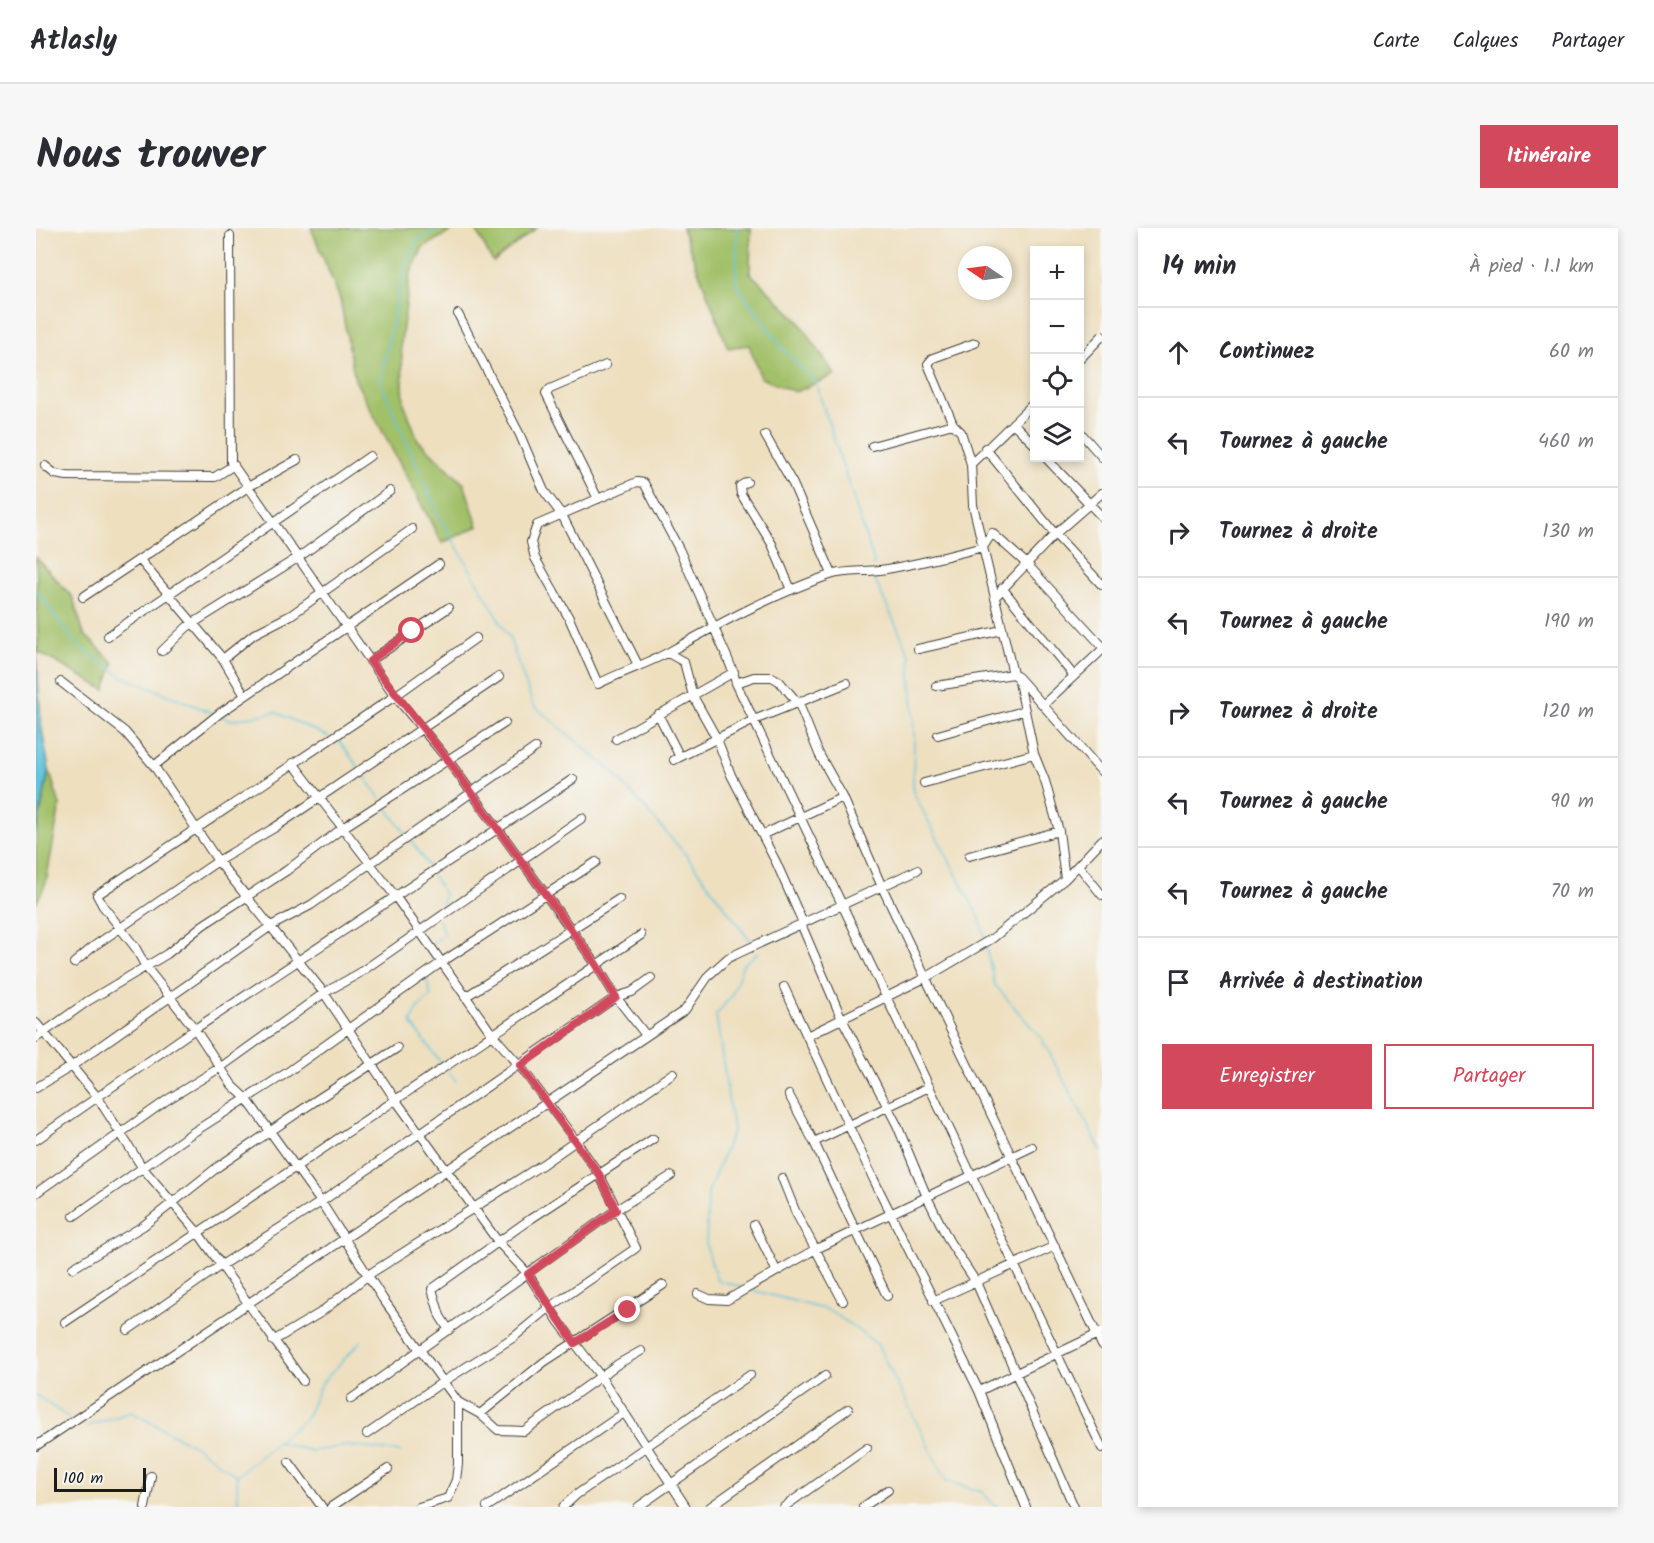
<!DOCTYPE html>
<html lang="fr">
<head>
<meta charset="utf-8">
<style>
	:root { --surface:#fff; --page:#f7f7f7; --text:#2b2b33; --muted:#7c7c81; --line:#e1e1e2; --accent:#d1495b }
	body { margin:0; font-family:Kalam,sans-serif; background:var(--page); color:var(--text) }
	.controls { position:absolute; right:18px; top:18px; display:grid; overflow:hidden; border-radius:0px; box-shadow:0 3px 9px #0003 }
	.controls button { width:54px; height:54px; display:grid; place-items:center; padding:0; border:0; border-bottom:2px solid var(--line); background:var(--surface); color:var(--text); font:30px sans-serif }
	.compass { position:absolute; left:922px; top:18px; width:54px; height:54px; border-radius:50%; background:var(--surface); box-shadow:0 3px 9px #0003; rotate:283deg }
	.scale { position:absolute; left:18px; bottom:15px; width:92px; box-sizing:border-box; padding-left:6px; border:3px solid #1c1c1c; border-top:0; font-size:16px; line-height:21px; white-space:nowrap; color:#1c1c1c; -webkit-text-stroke:4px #f6f6f2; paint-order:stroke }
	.stop { position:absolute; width:18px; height:18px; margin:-14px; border:4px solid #d1495b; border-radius:50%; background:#fff }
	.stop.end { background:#d1495b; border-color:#fff; box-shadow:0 2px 6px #0008 }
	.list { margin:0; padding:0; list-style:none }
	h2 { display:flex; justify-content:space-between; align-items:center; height:78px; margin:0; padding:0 24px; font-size:26px }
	h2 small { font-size:20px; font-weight:400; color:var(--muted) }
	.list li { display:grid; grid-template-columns:39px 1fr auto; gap:18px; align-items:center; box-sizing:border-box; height:90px; padding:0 24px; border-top:2px solid var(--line) }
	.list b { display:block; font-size:22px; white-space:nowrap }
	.list em { font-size:20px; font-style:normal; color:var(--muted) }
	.actions { display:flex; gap:12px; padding:18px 24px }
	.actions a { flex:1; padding:14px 0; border:2px solid var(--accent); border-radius:0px; text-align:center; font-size:21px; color:var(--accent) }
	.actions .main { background:var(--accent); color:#fff }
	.icon { flex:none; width:33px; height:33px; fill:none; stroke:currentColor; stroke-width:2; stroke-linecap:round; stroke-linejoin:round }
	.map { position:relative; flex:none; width:1066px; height:1279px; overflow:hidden; border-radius:0px }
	header { display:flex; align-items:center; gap:36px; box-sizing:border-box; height:84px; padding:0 30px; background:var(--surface); border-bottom:2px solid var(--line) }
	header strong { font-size:28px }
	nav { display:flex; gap:33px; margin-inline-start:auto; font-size:21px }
	.intro { display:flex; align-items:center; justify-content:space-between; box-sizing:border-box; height:144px; padding:0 36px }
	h1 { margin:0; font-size:42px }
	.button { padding:15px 27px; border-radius:0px; background:var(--accent); color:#fff; font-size:21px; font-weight:700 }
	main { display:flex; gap:36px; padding:0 36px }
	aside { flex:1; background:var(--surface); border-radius:0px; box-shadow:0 3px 9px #0003 }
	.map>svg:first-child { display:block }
	.green { fill:#a1c068; stroke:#5e6e42; stroke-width:1.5 }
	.water { fill:#60c5dd; stroke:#3e707c; stroke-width:1.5 }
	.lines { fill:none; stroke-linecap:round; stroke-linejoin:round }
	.stream { stroke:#60c5dd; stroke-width:1.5 }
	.minor-casing { stroke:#3c3934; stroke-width:10 }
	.minor { stroke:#fff; stroke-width:8 }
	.route { stroke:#d1495b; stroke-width:8 }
</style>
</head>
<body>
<header>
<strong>Atlasly</strong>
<nav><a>Carte</a><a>Calques</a><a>Partager</a></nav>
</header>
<div class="intro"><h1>Nous trouver</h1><a class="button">Itinéraire</a></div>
<main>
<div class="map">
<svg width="1066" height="1279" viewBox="0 0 1066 1279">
	<rect width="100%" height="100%" fill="#f6f6f2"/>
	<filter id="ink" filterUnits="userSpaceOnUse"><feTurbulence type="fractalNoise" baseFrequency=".0167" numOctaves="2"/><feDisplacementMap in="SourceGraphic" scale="12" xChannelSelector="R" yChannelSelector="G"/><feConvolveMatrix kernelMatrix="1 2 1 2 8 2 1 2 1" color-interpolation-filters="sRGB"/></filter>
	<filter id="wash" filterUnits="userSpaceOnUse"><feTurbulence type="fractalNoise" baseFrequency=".008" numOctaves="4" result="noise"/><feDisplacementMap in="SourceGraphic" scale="24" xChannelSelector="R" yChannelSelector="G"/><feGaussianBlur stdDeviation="1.35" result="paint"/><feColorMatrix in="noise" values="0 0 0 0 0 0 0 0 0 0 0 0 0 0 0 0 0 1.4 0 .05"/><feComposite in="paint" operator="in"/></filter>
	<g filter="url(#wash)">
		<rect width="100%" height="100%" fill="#eedfbf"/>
		<path class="green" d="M275,0H421L387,19L374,47L365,114L368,175L382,212L428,256L442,298L406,315L319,152L304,71Z
			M439,0H501L457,34Z
			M646,0H715L714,45L762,92L799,147L759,164L725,150L713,117L692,120Z
			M0,329L37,370L48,406L78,435L69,462L2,424Z
			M13,542L24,577L10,654L0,676V606Z"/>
		<path class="water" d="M0,418L5,496L13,542L0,606Z"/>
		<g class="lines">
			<path class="stream" d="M405,0L383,10L369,38L344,153L401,284L473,409L497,477L577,544L650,627L715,714
				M701,0L700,56L747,121L780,156L838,334L837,338
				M836,346L874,427L878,507L877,564L944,691L949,711
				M0,362L39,415L85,448L177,485
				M185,488L195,492L239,484L293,509
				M300,512L304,514L323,540
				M326,544L345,572
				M348,576L370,606
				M375,612L394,641
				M397,648L408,666L404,685
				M396,716L408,707L403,692
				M950,719L959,757L1006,811L1066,924
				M391,722L399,732
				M390,750L395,768L382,780L375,795L406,836
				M411,842L420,853
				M706,1059L681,1052L670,1017L672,965L697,902L680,787L696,767L707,736L723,724
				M716,1062L795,1083L841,1116L910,1253L946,1264L960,1279
				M0,1167L33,1190
				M49,1199L95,1184L159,1218L201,1248L202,1279
				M242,1214L275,1223L312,1218L365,1224
				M202,1247L270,1190L285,1156L325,1113"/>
		</g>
	</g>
	<g filter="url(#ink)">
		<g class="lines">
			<defs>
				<path id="minor" d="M194,8L195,234L359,468L412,532L560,736L580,769L609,806
					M422,86L484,207L508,263L526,287L602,437
					M1044,131L1066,108
					M977,195L999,217
					M1044,204L1066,229
					M729,207L757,256L796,346
					M836,218L917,196
					M949,220L1019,306L1066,357
					M1010,230L1066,289
					M935,236L999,174
					M9,238L19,246L31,248L179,249L198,237
					M711,254L704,258L705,266L736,316L755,362
					M562,271L510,166L514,161L570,137
					M104,332L187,431L209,468
					M966,360L1038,448
					M960,368L1019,306L1066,265
					M47,369L212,259L261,232
					M72,408L334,228
					M1066,418L991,336L956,305L947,319C913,328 879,337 844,342C828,344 810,342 794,347C738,366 684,395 633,424C611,436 585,444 562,456L533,390L499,330L495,314L501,297L601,254L608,255L643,321L678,399C685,418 696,435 700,455L1066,1220
					M882,421L966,402
					M126,423L151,399L263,329L354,263
					M632,425L648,434L657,468L681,511L695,547L740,634L767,695
					M187,431L218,406L255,387L376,301
					M334,433L412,380
					M983,450L1066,544
					M25,454L89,504L118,538L182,633L288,765L359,871L463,1015L492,1046L523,1094L565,1149L650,1279
					M700,455L718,449H736L743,453L763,476L783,526L807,569L846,659L1066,1117
					M900,458L977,446
					M1007,477L1066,422
					M622,486L644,529L638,532
					M902,507L987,483
					M580,511L698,444
					M644,529L718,492L811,455
					M257,535L359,668L456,806L484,838L540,913L563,946L600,1020L513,1080L478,1109L408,1153L331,1206
					M118,538L184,485L403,336
					M888,555L998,526
					M726,607L807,569
					M933,628L1023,603
					M1042,637L1066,667
					M1029,651L1066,612
					M765,696L805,789L861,897L891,969L913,1013L940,1054L1038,1279
					M38,735L58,718L182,633L238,600L463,449
					M748,759L838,952L943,1163L990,1279
					M429,769L583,671
					M0,795L62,870L106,939L163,1006L267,1153
					M771,808L891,749L957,710L1029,651L1023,603L1009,553L998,526L982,449L977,446L937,277L935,236L925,204L917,196L892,136L897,130L939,115
					M0,810L52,773L131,726L167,697L250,643L308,599L469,495
					M0,860L36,838L235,698L275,677L499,520
					M753,867L778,914L851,1068
					M0,912L159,801L537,551
					M778,914L893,859
					M746,950L760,985L807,1073
					M0,965L131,872L185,839L288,765L322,746L546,590
					M38,988L153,907L249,846L406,734L560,634
					M718,997L740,1042
					M37,1040L107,998L183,938L282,871L361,820
					M662,1066L673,1071L691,1072L778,1022L996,919
					M897,1073L1019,1018
					M29,1094L605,707
					M92,1102L184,1038L285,974L580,769L596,764L615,750
					M413,1102L404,1088L396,1061L493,992L617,911
					M237,1113L284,1085L332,1047L507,936L637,845
					M943,1163L1066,1104
					M315,1171L580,982L635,948
					M422,1174L444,1186L462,1202L488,1203L582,1136L605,1123
					M444,1186L508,1134L627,1057
					M0,1218L649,782L673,747L692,730L881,642
					M253,1234L286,1279
					M109,1279L115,1248
					M295,1279L352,1241
					M383,1279L412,1270L420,1252L422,1236V1174L347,1071L285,974L210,870L196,857L159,801L110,739L99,719L67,678L61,667L359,468L440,410
					M451,1279L588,1185
					M527,1279L540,1267L714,1147
					M602,1279L789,1148
					M674,1279L812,1181
					M748,1279L831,1220
					M827,1279L852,1262"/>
			</defs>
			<use href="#minor" class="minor-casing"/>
			<use href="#minor" class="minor"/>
		</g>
	</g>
	<g class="lines" filter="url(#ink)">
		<path class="route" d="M376,403L334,433L412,532L560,736L580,769L484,838L563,946L580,982L492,1046L539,1115L592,1082"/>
	</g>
</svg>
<div class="controls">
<button>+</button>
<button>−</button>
<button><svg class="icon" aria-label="locate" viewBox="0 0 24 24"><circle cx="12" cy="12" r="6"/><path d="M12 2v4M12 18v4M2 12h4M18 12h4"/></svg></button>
<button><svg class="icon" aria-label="layers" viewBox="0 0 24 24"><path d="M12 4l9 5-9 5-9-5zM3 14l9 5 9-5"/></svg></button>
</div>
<svg class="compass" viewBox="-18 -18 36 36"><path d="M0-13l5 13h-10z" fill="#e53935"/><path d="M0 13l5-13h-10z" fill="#7c7c81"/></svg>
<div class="scale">100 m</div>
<div class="stop" style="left:376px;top:403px"></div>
<div class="stop end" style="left:592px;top:1082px"></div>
</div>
<aside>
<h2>14 min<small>À pied · 1.1 km</small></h2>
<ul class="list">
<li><svg class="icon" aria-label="ahead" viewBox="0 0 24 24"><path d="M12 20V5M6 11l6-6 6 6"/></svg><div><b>Continuez</b></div><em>60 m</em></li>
<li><svg class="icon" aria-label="left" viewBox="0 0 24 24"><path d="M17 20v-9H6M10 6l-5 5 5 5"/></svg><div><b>Tournez à gauche</b></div><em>460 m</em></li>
<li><svg class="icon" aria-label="right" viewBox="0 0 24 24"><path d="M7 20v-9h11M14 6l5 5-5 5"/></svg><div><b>Tournez à droite</b></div><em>130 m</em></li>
<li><svg class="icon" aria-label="left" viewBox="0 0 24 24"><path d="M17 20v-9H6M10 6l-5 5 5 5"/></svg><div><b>Tournez à gauche</b></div><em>190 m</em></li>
<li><svg class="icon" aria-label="right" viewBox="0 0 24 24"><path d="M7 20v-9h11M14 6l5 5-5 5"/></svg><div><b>Tournez à droite</b></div><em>120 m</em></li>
<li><svg class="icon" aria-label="left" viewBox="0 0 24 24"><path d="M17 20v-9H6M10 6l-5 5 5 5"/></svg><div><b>Tournez à gauche</b></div><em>90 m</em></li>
<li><svg class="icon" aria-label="left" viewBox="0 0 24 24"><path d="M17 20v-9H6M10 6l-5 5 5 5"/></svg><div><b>Tournez à gauche</b></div><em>70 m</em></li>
<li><svg class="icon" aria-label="arrive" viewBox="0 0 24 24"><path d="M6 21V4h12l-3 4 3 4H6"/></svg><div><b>Arrivée à destination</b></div></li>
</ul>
<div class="actions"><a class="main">Enregistrer</a><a>Partager</a></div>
</aside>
</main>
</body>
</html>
